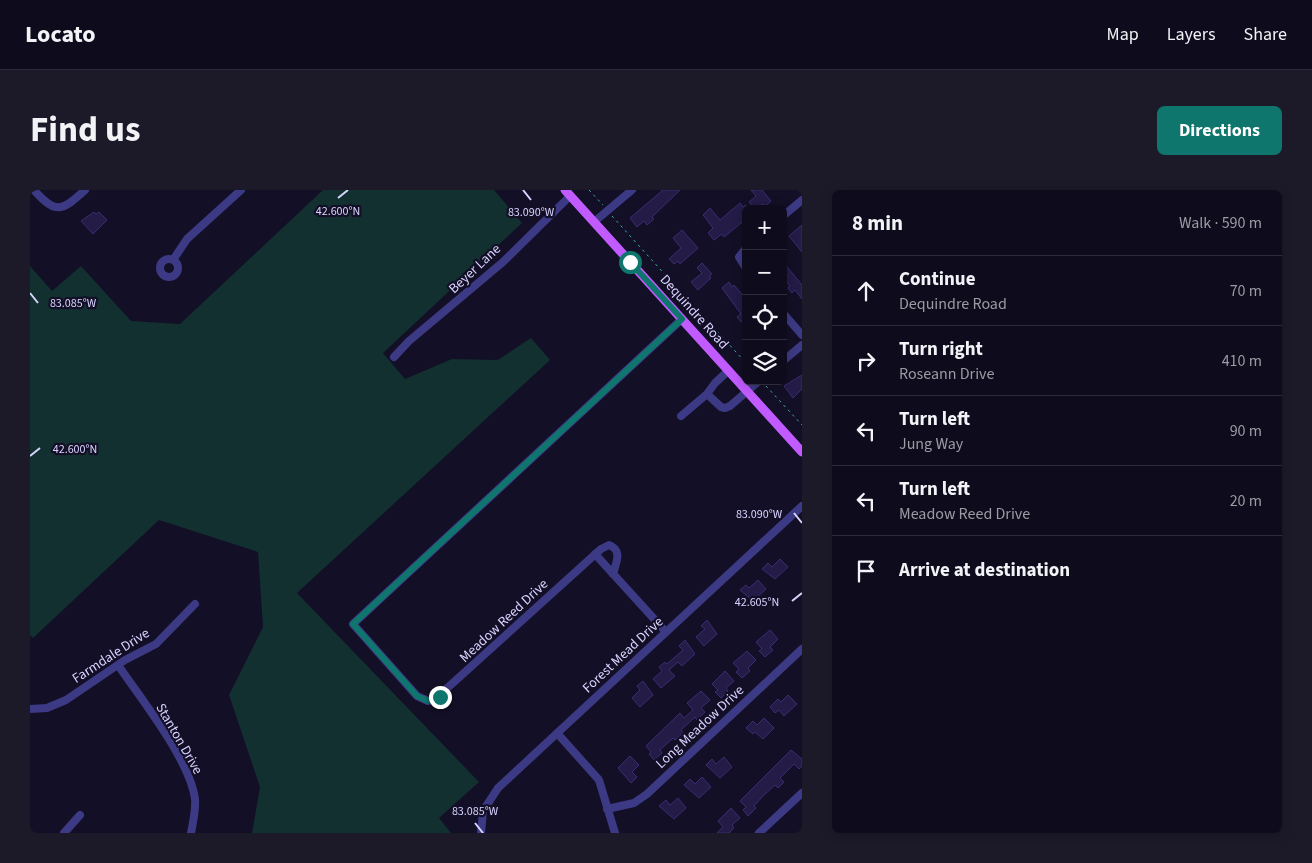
<!DOCTYPE html>
<html lang="en">
<head>
<meta charset="utf-8">
<style>
	:root { --surface:#0e0b1c; --page:#1c1929; --text:#f1f3f6; --muted:#9b9ba3; --line:#2e2b3b; --accent:#0f766e }
	body { margin:0; font-family:"Source Sans 3",sans-serif; background:var(--page); color:var(--text) }
	.controls { position:absolute; right:15px; top:15px; display:grid; overflow:hidden; border-radius:8px; box-shadow:0 2px 12px #0003 }
	.controls button { width:45px; height:45px; display:grid; place-items:center; padding:0; border:0; border-bottom:1px solid var(--line); background:var(--surface); color:var(--text); font:25px sans-serif }
	.stop { position:absolute; width:15px; height:15px; margin:-11px; border:4px solid #0f766e; border-radius:50%; background:#fff }
	.stop.end { background:#0f766e; border-color:#fff; box-shadow:0 1px 5px #0008 }
	.list { margin:0; padding:0; list-style:none }
	h2 { display:flex; justify-content:space-between; align-items:center; height:65px; margin:0; padding:0 20px; font-size:21px }
	h2 small { font-size:16px; font-weight:400; color:var(--muted) }
	.list li { display:grid; grid-template-columns:32px 1fr auto; gap:15px; align-items:center; box-sizing:border-box; height:70px; padding:0 20px; border-top:1px solid var(--line) }
	.list b { display:block; font-size:19px; white-space:nowrap }
	.list p { margin:0; font-size:16px; white-space:nowrap; color:var(--muted) }
	.list em { font-size:16px; font-style:normal; color:var(--muted) }
	.icon { flex:none; width:28px; height:28px; fill:none; stroke:currentColor; stroke-width:2; stroke-linecap:round; stroke-linejoin:round }
	.map { position:relative; flex:none; width:772px; height:643px; overflow:hidden; border-radius:8px }
	header { display:flex; align-items:center; gap:30px; box-sizing:border-box; height:70px; padding:0 25px; background:var(--surface); border-bottom:1px solid var(--line) }
	header strong { font-size:24px }
	nav { display:flex; gap:28px; margin-inline-start:auto; font-size:18px }
	.intro { display:flex; align-items:center; justify-content:space-between; box-sizing:border-box; height:120px; padding:0 30px }
	h1 { margin:0; font-size:35px }
	.button { padding:12px 22px; border-radius:8px; background:var(--accent); color:#fff; font-size:18px; font-weight:700 }
	main { display:flex; gap:30px; padding:0 30px }
	aside { flex:1; background:var(--surface); border-radius:8px; box-shadow:0 2px 12px #0003 }
	.map>svg:first-child { display:block }
	.green { fill:#12302f }
	.building { fill:#241b47; stroke:#3b2d73 }
	.lines { fill:none; stroke-linecap:round; stroke-linejoin:round }
	.path { stroke:#2fb8b0; stroke-width:1; stroke-dasharray:2.5 4; stroke-linecap:butt }
	.minor { stroke:#3d3a85; stroke-width:8 }
	.major { stroke:#c25bff; stroke-width:9 }
	.route { stroke:#0f766e; stroke-width:6 }
	.ticks { fill:none; stroke:#d9d4ff; stroke-width:2 }
	.labels { text-anchor:middle; dominant-baseline:central; stroke-width:4.5; stroke-linejoin:round; paint-order:stroke }
	.street-label { font-size:14px; fill:#d9d4ff; stroke:#130f26 }
	.ticks-label { font-size:12px; text-anchor:middle; fill:#d9d4ff; stroke:#130f26; stroke-width:4.5; stroke-linejoin:round; paint-order:stroke }
</style>
</head>
<body>
<header>
<strong>Locato</strong>
<nav><a>Map</a><a>Layers</a><a>Share</a></nav>
</header>
<div class="intro"><h1>Find us</h1><a class="button">Directions</a></div>
<main>
<div class="map">
<svg width="772" height="643" viewBox="0 0 772 643">
	<rect width="100%" height="100%" fill="#130f26"/>
	<path class="green" d="M293,0H464L492,33L353,163L375,189L422,169L468,170L501,148L520,170L267,403L449,592L409,628L421,643H222L230,597L199,505L233,437L228,362L129,330L3,448L0,445V76L22,101L51,76L101,131L150,134Z"/>
	<path class="building" d="M633,0H650L622,27L624,29L617,35L614,31L607,37L600,28Z
		M721,0H732L741,11L735,16L733,14L725,19L719,12L726,6Z
		M710,13L713,17L716,15V29L694,47L692,44L684,50L678,43L683,38L673,25L680,18L690,30Z
		M64,22L66,24L69,22L77,30L63,44L51,31Z
		M772,35V62L759,46Z
		M652,40L668,58L650,74L648,71L644,74L639,69L651,58L643,48Z
		M753,72L772,95V109L765,100L762,103L758,98L760,96L753,88Z
		M672,73L682,84L679,86L681,88L668,100L661,92L672,83L667,78Z
		M699,92L702,97L704,95L716,109V129L711,132L707,127L711,124L692,98Z
		M772,185V199L763,208L754,196Z
		M750,369L758,377L745,389L732,379L738,373L742,377Z
		M728,390L736,399L723,411L710,400L716,395L719,398Z
		M677,430L687,444L674,456L666,447L675,439L671,436Z
		M740,440L748,449L740,457L743,460L735,467L729,461L732,459L726,452Z
		M655,450L665,464L652,476L648,472L639,480L645,486L631,498L623,489L632,481L629,477L635,472L637,474L653,460L649,456Z
		M717,461L726,470L718,478L720,481L712,488L706,482L709,479L703,473Z
		M695,481L704,491L696,498L698,501L691,508L685,502L688,500L682,494Z
		M613,491L623,505L610,517L602,508L610,500L607,496Z
		M671,501L680,510L671,518L675,522L667,530L665,527L651,540L653,543L645,550L643,548L630,560L632,563L624,570L619,564L621,562L616,556L650,523L654,528L663,520L657,513Z
		M758,505L767,514L754,526L749,520L745,523L740,517L748,509L751,512Z
		M734,528L744,538L733,549L725,542L723,544L716,538L723,531L727,535Z
		M761,560L772,569V576L769,579L764,574L750,588L754,592L748,598L745,595L732,607L724,616L726,618L718,626L713,620L716,617L710,611Z
		M600,566L609,575L602,582L607,587L601,593L588,578Z
		M694,567L702,577L690,588L676,575L682,569L686,574Z
		M672,587L681,597L669,608L654,595L660,589L665,594Z
		M648,608L656,618L644,629L629,616L636,610L640,615Z
		M701,618L710,628L702,635L704,638L699,643H687L693,637L688,631Z"/>
	<g class="lines">
		<path class="path" d="M559,0L573,15
			M582,26L639,89L648,102L666,118L716,173
			M736,196L772,235"/>
		<path class="minor" d="M4,0C26,25 32,21 55,0
			M753,26L772,10
			M564,32L602,0
			M716,58L709,67L716,78
			M130 78a9 9 0 1 1 18 0a9 9 0 1 1-18 0Z
			M143,70L157,49L211,0
			M753,123L772,145
			M364,167L379,151L473,72L540,6
			M753,171L772,155
			M698,181L685,193L677,204L691,217L695,218L700,216L729,191
			M651,226L677,204
			M565,364L636,442
			M583,384C586,373 593,360 579,355L571,359L404,510L398,511L387,506L323,434L652,129
			M88,475C111,509 160,570 165,609C166,620 163,632 161,643
			M0,519L17,518L36,510L95,470L126,454L165,414
			M527,543L569,590L585,643
			M577,619L604,613L617,604L772,459
			M34,643L50,625
			M451,643L453,621L468,598L772,316
			M729,643L772,603"/>
		<path class="major" d="M535,0L772,262"/>
	</g>
	<g class="lines">
		<path class="route" d="M410,507L398,511L387,506L323,434L652,129L600,72"/>
	</g>
	<path class="ticks" d="M493,0L501,10M308,8L318,0M0,103L8,113M0,266L10,258M764,323L772,333M762,411L772,403M445,633L453,643"/>
	<g class="labels">
		<g class="street-label">
			<text transform="translate(445 79) rotate(-43)">Beyer Lane</text>
			<text transform="translate(664 122) rotate(48)">Dequindre Road</text>
			<text transform="translate(474 431) rotate(-43)">Meadow Reed Drive</text>
			<text transform="translate(593 465) rotate(-43)">Forest Mead Drive</text>
			<text transform="translate(81 466) rotate(-33)">Farmdale Drive</text>
			<text transform="translate(670 537) rotate(-43)">Long Meadow Drive</text>
			<text transform="translate(149 549) rotate(60)">Stanton Drive</text>
		</g>
	</g>
	<g class="ticks-label">
		<text x="308" y="25">42.600°N</text>
		<text x="501" y="26">83.090°W</text>
		<text x="43" y="117">83.085°W</text>
		<text x="45" y="263">42.600°N</text>
		<text x="729" y="328">83.090°W</text>
		<text x="727" y="416">42.605°N</text>
		<text x="445" y="625">83.085°W</text>
	</g>
</svg>
<div class="controls">
<button>+</button>
<button>−</button>
<button><svg class="icon" aria-label="locate" viewBox="0 0 24 24"><circle cx="12" cy="12" r="6"/><path d="M12 2v4M12 18v4M2 12h4M18 12h4"/></svg></button>
<button><svg class="icon" aria-label="layers" viewBox="0 0 24 24"><path d="M12 4l9 5-9 5-9-5zM3 14l9 5 9-5"/></svg></button>
</div>
<div class="stop" style="left:600px;top:72px"></div>
<div class="stop end" style="left:410px;top:507px"></div>
</div>
<aside>
<h2>8 min<small>Walk · 590 m</small></h2>
<ul class="list">
<li><svg class="icon" aria-label="ahead" viewBox="0 0 24 24"><path d="M12 20V5M6 11l6-6 6 6"/></svg><div><b>Continue</b><p>Dequindre Road</p></div><em>70 m</em></li>
<li><svg class="icon" aria-label="right" viewBox="0 0 24 24"><path d="M7 20v-9h11M14 6l5 5-5 5"/></svg><div><b>Turn right</b><p>Roseann Drive</p></div><em>410 m</em></li>
<li><svg class="icon" aria-label="left" viewBox="0 0 24 24"><path d="M17 20v-9H6M10 6l-5 5 5 5"/></svg><div><b>Turn left</b><p>Jung Way</p></div><em>90 m</em></li>
<li><svg class="icon" aria-label="left" viewBox="0 0 24 24"><path d="M17 20v-9H6M10 6l-5 5 5 5"/></svg><div><b>Turn left</b><p>Meadow Reed Drive</p></div><em>20 m</em></li>
<li><svg class="icon" aria-label="arrive" viewBox="0 0 24 24"><path d="M6 21V4h12l-3 4 3 4H6"/></svg><div><b>Arrive at destination</b></div></li>
</ul>
</aside>
</main>
</body>
</html>
